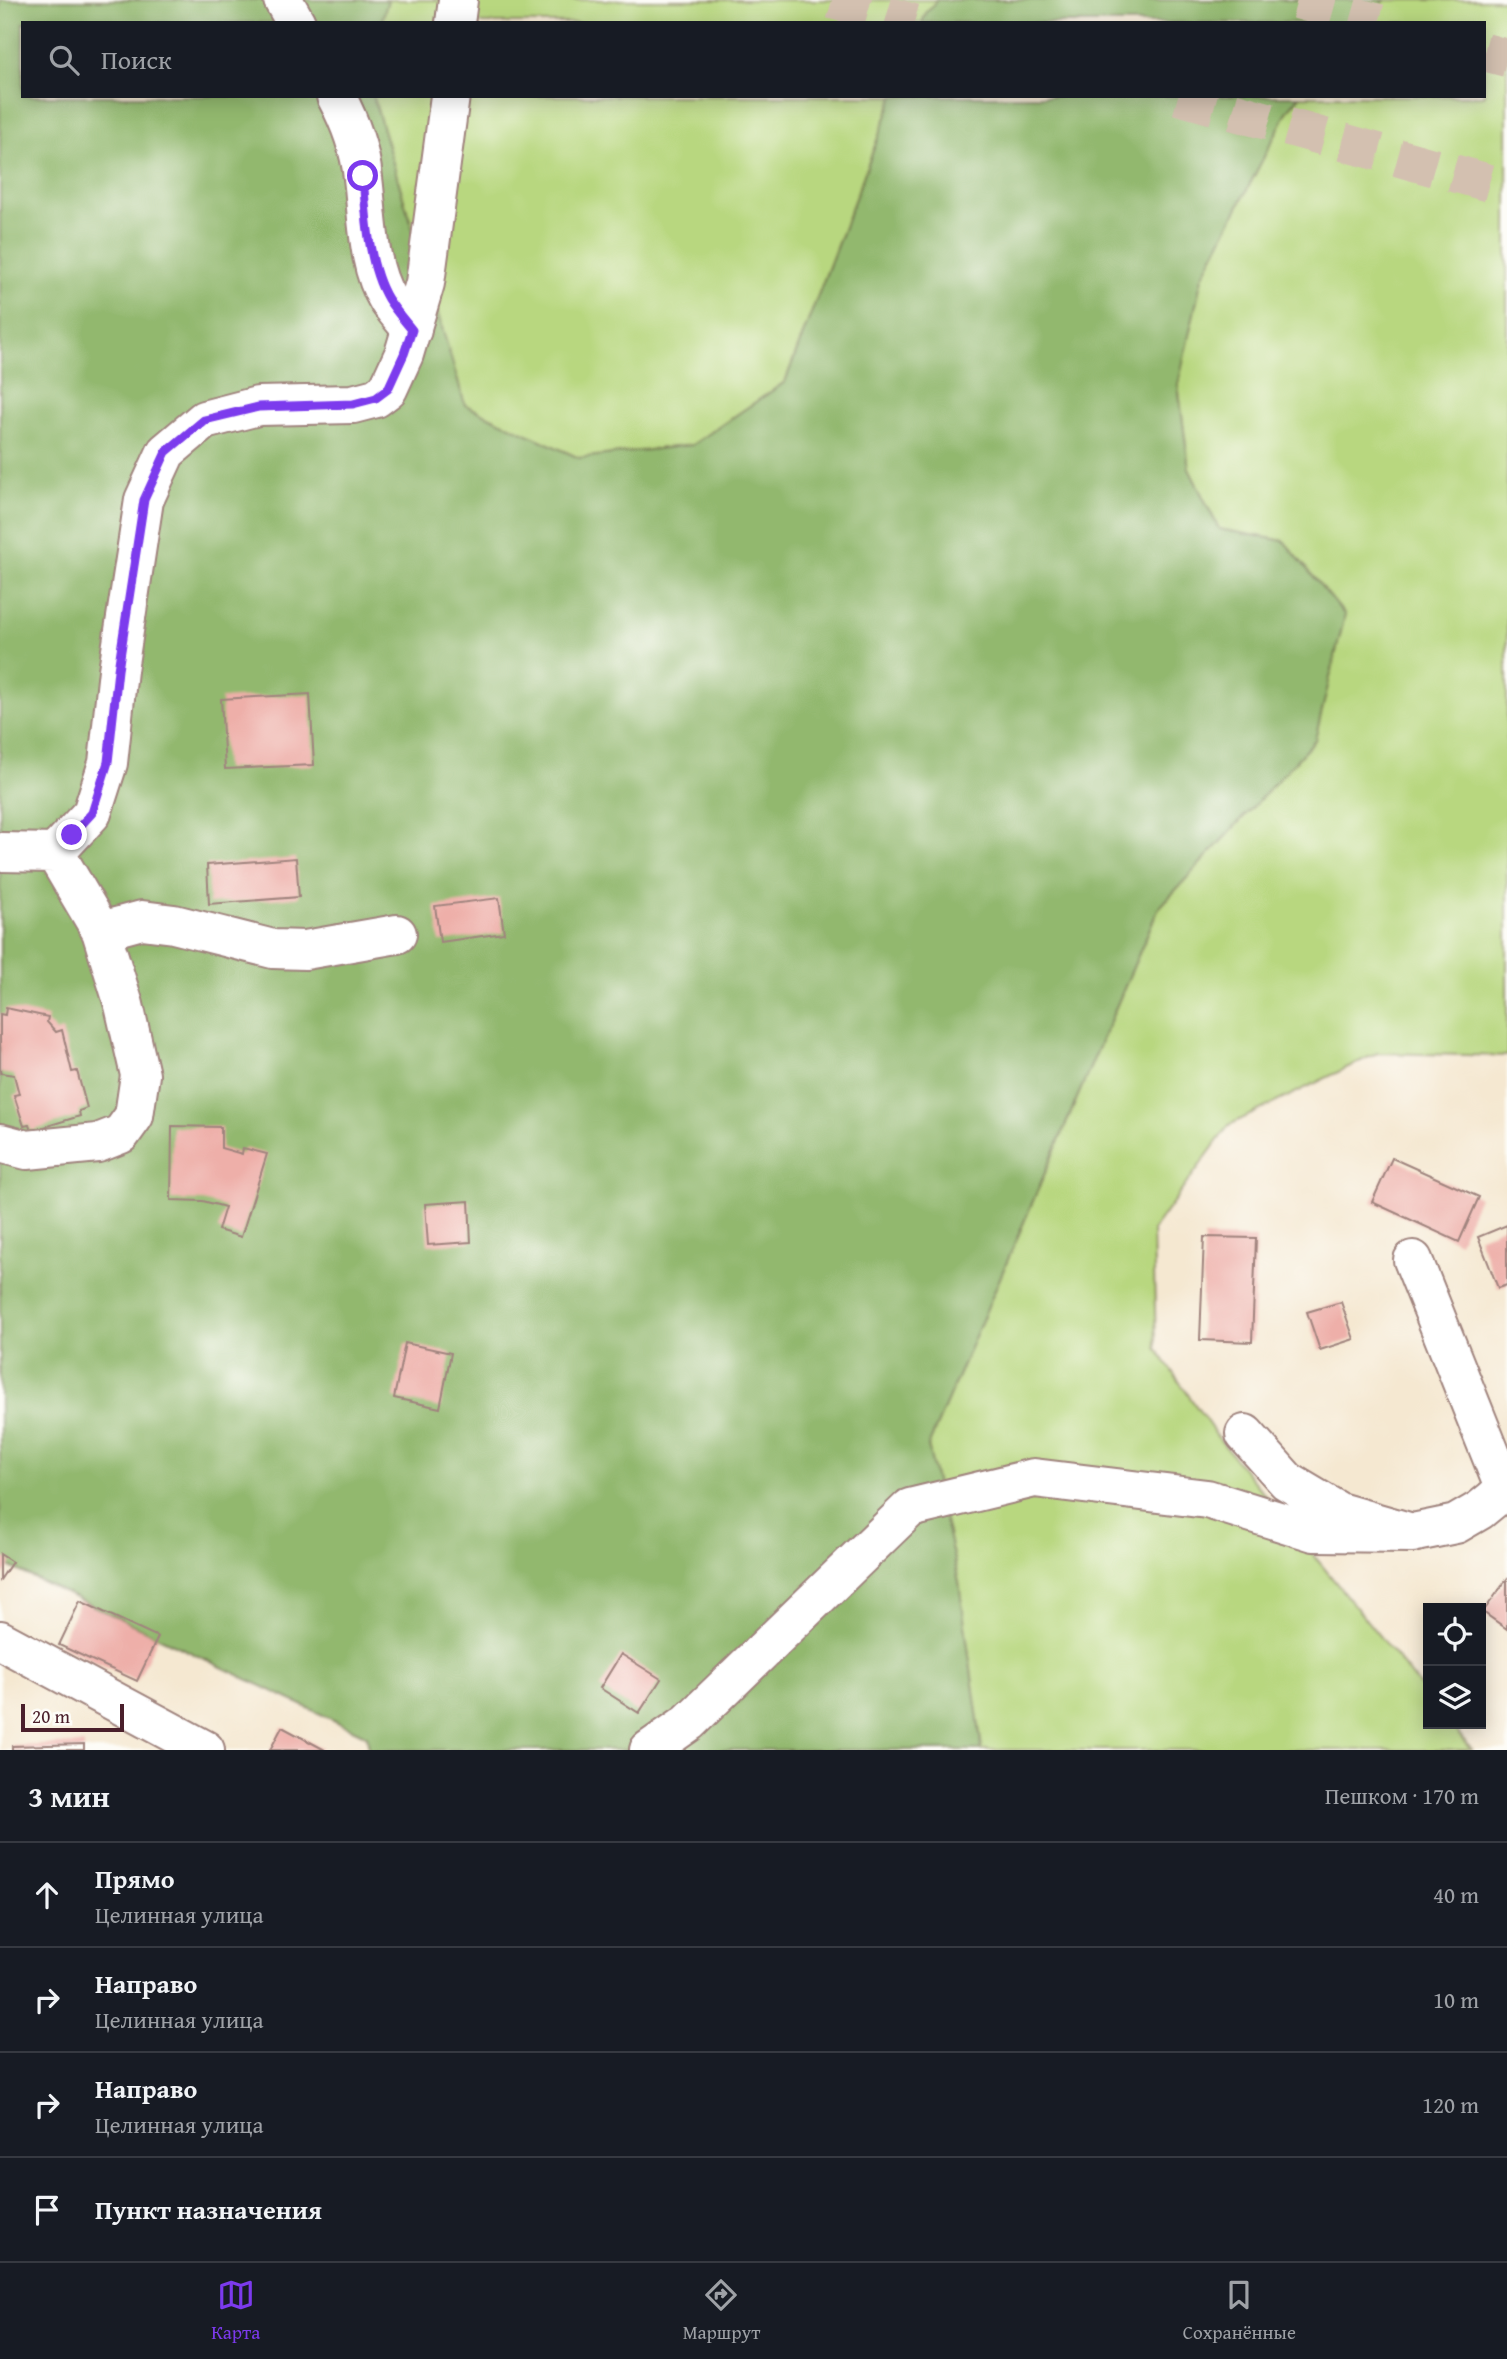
<!DOCTYPE html>
<html lang="ru">
<head>
<meta charset="utf-8">
<style>
	:root { --surface:#171b24; --page:#242831; --text:#f1f3f6; --muted:#9ea1a6; --line:#363941; --accent:#7c3aed }
	body { margin:0; font-family:"Gentium Book Plus",serif; background:var(--page); color:var(--text) }
	.controls { position:absolute; right:21px; bottom:21px; display:grid; overflow:hidden; border-radius:0px; box-shadow:0 4px 18px #0003 }
	.controls button { width:63px; height:63px; display:grid; place-items:center; padding:0; border:0; border-bottom:2px solid var(--line); background:var(--surface); color:var(--text); font:35px sans-serif }
	.scale { position:absolute; left:21px; bottom:18px; width:103px; box-sizing:border-box; padding-left:7px; border:4px solid #4a1f2b; border-top:0; font-size:19px; line-height:24px; white-space:nowrap; color:#4a1f2b; -webkit-text-stroke:5px #fdfcf7; paint-order:stroke }
	.stop { position:absolute; width:21px; height:21px; margin:-16px; border:5px solid #7c3aed; border-radius:50%; background:#fff }
	.stop.end { background:#7c3aed; border-color:#fff; box-shadow:0 2px 7px #0008 }
	.list { margin:0; padding:0; list-style:none }
	h2 { display:flex; justify-content:space-between; align-items:center; height:91px; margin:0; padding:0 28px; font-size:30px }
	h2 small { font-size:23px; font-weight:400; color:var(--muted) }
	.list li { display:grid; grid-template-columns:46px 1fr auto; gap:21px; align-items:center; box-sizing:border-box; height:105px; padding:0 28px; border-top:2px solid var(--line) }
	.list b { display:block; font-size:26px; white-space:nowrap }
	.list p { margin:0; font-size:23px; white-space:nowrap; color:var(--muted) }
	.list em { font-size:23px; font-style:normal; color:var(--muted) }
	.icon { flex:none; width:38px; height:38px; fill:none; stroke:currentColor; stroke-width:2; stroke-linecap:round; stroke-linejoin:round }
	.map { position:relative; flex:none; width:1507px; height:1750px; overflow:hidden }
	.search { position:absolute; background:var(--surface); box-shadow:0 4px 18px #0003; left:21px; right:21px; top:21px; height:77px; display:flex; align-items:center; gap:18px; box-sizing:border-box; padding:0 24px; border-radius:0px; color:var(--muted); font-size:26px }
	.sheet { height:511px; background:var(--surface) }
	nav { display:flex; justify-content:space-around; align-items:center; box-sizing:border-box; height:98px; border-top:2px solid var(--line); background:var(--surface); font-size:19px; color:var(--muted) }
	nav a { display:grid; justify-items:center; gap:4px }
	nav .on { color:var(--accent) }
	.map>svg:first-child { display:block }
	.green { fill:#b8d77f; stroke:#817b55; stroke-width:2 }
	.forest { fill:#92b86e; stroke:#6e6c4c; stroke-width:2 }
	.building { fill:#eeafa9 }
	.lines { fill:none; stroke-linecap:round; stroke-linejoin:round }
	.minor-tunnel { stroke:#d3c0b0; stroke-width:38; stroke-dasharray:38 19; stroke-linecap:butt }
	.highway-tunnel { stroke:#d3c0b0; stroke-width:38; stroke-dasharray:38 19; stroke-linecap:butt }
	.minor-casing { stroke:#a0847e; stroke-width:42 }
	.minor { stroke:#fff; stroke-width:38 }
	.route { stroke:#7c3aed; stroke-width:9 }
</style>
</head>
<body>
<div class="map">
<svg width="1507" height="1750" viewBox="0 0 1507 1750">
	<rect width="100%" height="100%" fill="#fdfcf7"/>
	<filter id="ink" filterUnits="userSpaceOnUse"><feTurbulence type="fractalNoise" baseFrequency=".0143" numOctaves="2"/><feDisplacementMap in="SourceGraphic" scale="14" xChannelSelector="R" yChannelSelector="G"/><feConvolveMatrix kernelMatrix="1 2 1 2 8 2 1 2 1" color-interpolation-filters="sRGB"/></filter>
	<filter id="wash" filterUnits="userSpaceOnUse"><feTurbulence type="fractalNoise" baseFrequency=".00686" numOctaves="4" result="noise"/><feDisplacementMap in="SourceGraphic" scale="28" xChannelSelector="R" yChannelSelector="G"/><feGaussianBlur stdDeviation="1.57" result="paint"/><feColorMatrix in="noise" values="0 0 0 0 0 0 0 0 0 0 0 0 0 0 0 0 0 1.4 0 .05"/><feComposite in="paint" operator="in"/></filter>
	<g filter="url(#wash)">
		<rect width="100%" height="100%" fill="#f5e8d1"/>
		<path class="green" d="M388,0H937L926,13L922,23H381Z
			M1385,0H1507V1056L1377,1053L1229,1125L1153,1230L1156,1348L1216,1435L1428,1696V1724H1451L1472,1750H982L959,1582L928,1446L1158,909L1315,740L1284,541L1219,529L1189,469L1178,384L1202,277L1288,110L1300,96H1484V23H1365Z
			M373,96H894L785,382L692,445L579,458L465,405Z"/>
		<path class="forest" d="M0,0H388L381,23H23V96H373L465,405L579,458L692,445L785,382L894,96H1300L1288,110L1202,277L1178,385L1189,469L1219,529L1284,541L1345,615L1315,740L1158,909L928,1446L959,1582L982,1750H369L367,1736L0,1562Z
			M937,0H1385L1365,23H922L926,13Z"/>
		<g id="blocks">
			<path class="building" d="M310,694L314,765L225,769L221,699Z
				M296,858L299,897L209,904L207,865Z
				M499,898L504,933L440,942L435,906Z
				M6,1008L48,1017L47,1022L56,1032L62,1030L72,1072L77,1071L87,1108L79,1111L80,1116L31,1131L29,1125L24,1126L14,1095L19,1094L14,1075L0,1073V1014L5,1015Z
				M172,1126L221,1127V1148L242,1154L243,1148L267,1154L241,1237L218,1230L225,1207L203,1201L171,1200Z
				M1392,1158L1479,1197L1459,1242L1372,1202Z
				M469,1201L471,1242L428,1245L425,1204Z
				M1507,1225V1285L1498,1288L1478,1237Z
				M1204,1237L1256,1238L1252,1342L1200,1340Z
				M1341,1302L1354,1339L1320,1350L1307,1312Z
				M405,1343L451,1353L440,1408L394,1398Z
				M0,1554L12,1562L0,1580Z
				M1507,1579V1629L1483,1612Z
				M80,1601L158,1637L137,1681L59,1645Z
				M621,1654L661,1679L639,1713L600,1688Z
				M282,1727L325,1750H270Z
				M84,1744V1750H12V1746Z"/>
		</g>
	</g>
	<g filter="url(#ink)">
		<use href="#blocks" fill-opacity="0" stroke="#a0847e" stroke-width="2"/>
		<g class="lines">
			<path class="minor-tunnel" d="M1297,0L1379,23
				M1484,52L1507,58"/>
			<path class="highway-tunnel" d="M832,0L914,23
				M1178,96L1507,188"/>
			<defs>
				<path id="minor" d="M283,0L296,23
					M455,23L458,0
					M336,96C350,122 360,149 363,178C368,216 367,266 388,300C395,310 404,320 412,330
					M0,852L55,853L92,813L108,763L118,670L144,500L166,452L204,420L258,406L353,404L376,398L388,389L404,354L425,283L450,96
					M101,931L142,920L174,924L273,949L305,950L397,934
					M0,1143L27,1150L98,1143L121,1134L134,1116L140,1075L124,1005L101,931L55,853
					M1413,1260L1505,1490
					M1245,1434L1287,1481L1339,1512L1412,1533L1456,1524L1480,1510L1507,1488
					M0,1640L205,1750
					M649,1750L689,1722L910,1508L1034,1478L1207,1499L1314,1532L1412,1533"/>
			</defs>
			<use href="#minor" class="minor-casing"/>
			<use href="#minor" class="minor"/>
		</g>
	</g>
	<g class="lines" filter="url(#ink)">
		<path class="route" d="M72,835L92,813L108,762L118,670L144,500L166,452L204,420L258,407L353,404L376,398L388,389L404,354L412,330C404,320 395,310 388,299C368,266 366,214 363,176"/>
	</g>
</svg>
<div class="controls">
<button><svg class="icon" aria-label="locate" viewBox="0 0 24 24"><circle cx="12" cy="12" r="6"/><path d="M12 2v4M12 18v4M2 12h4M18 12h4"/></svg></button>
<button><svg class="icon" aria-label="layers" viewBox="0 0 24 24"><path d="M12 4l9 5-9 5-9-5zM3 14l9 5 9-5"/></svg></button>
</div>
<div class="scale">20 m</div>
<div class="stop" style="left:363px;top:176px"></div>
<div class="stop end" style="left:72px;top:835px"></div>
<div class="search"><svg class="icon" aria-label="search" viewBox="0 0 24 24"><circle cx="10" cy="10" r="6"/><path d="M15 15l6 6"/></svg>Поиск</div>
</div>
<section class="sheet">
<h2>3 мин<small>Пешком · 170 m</small></h2>
<ul class="list">
<li><svg class="icon" aria-label="ahead" viewBox="0 0 24 24"><path d="M12 20V5M6 11l6-6 6 6"/></svg><div><b>Прямо</b><p>Целинная улица</p></div><em>40 m</em></li>
<li><svg class="icon" aria-label="right" viewBox="0 0 24 24"><path d="M7 20v-9h11M14 6l5 5-5 5"/></svg><div><b>Направо</b><p>Целинная улица</p></div><em>10 m</em></li>
<li><svg class="icon" aria-label="right" viewBox="0 0 24 24"><path d="M7 20v-9h11M14 6l5 5-5 5"/></svg><div><b>Направо</b><p>Целинная улица</p></div><em>120 m</em></li>
<li><svg class="icon" aria-label="arrive" viewBox="0 0 24 24"><path d="M6 21V4h12l-3 4 3 4H6"/></svg><div><b>Пункт назначения</b></div></li>
</ul>
</section>
<nav>
<a class="on"><svg class="icon" aria-label="map" viewBox="0 0 24 24"><path d="M3 6l6-2 6 2 6-2v14l-6 2-6-2-6 2zM9 4v14M15 6v14"/></svg>Карта</a>
<a><svg class="icon" aria-label="directions" viewBox="0 0 24 24"><path d="M12 3l9 9-9 9-9-9zM9 14v-3h6M13 9l2 2-2 2"/></svg>Маршрут</a>
<a><svg class="icon" aria-label="saved" viewBox="0 0 24 24"><path d="M7 4h10v16l-5-4-5 4z"/></svg>Сохранённые</a>
</nav>
</body>
</html>
